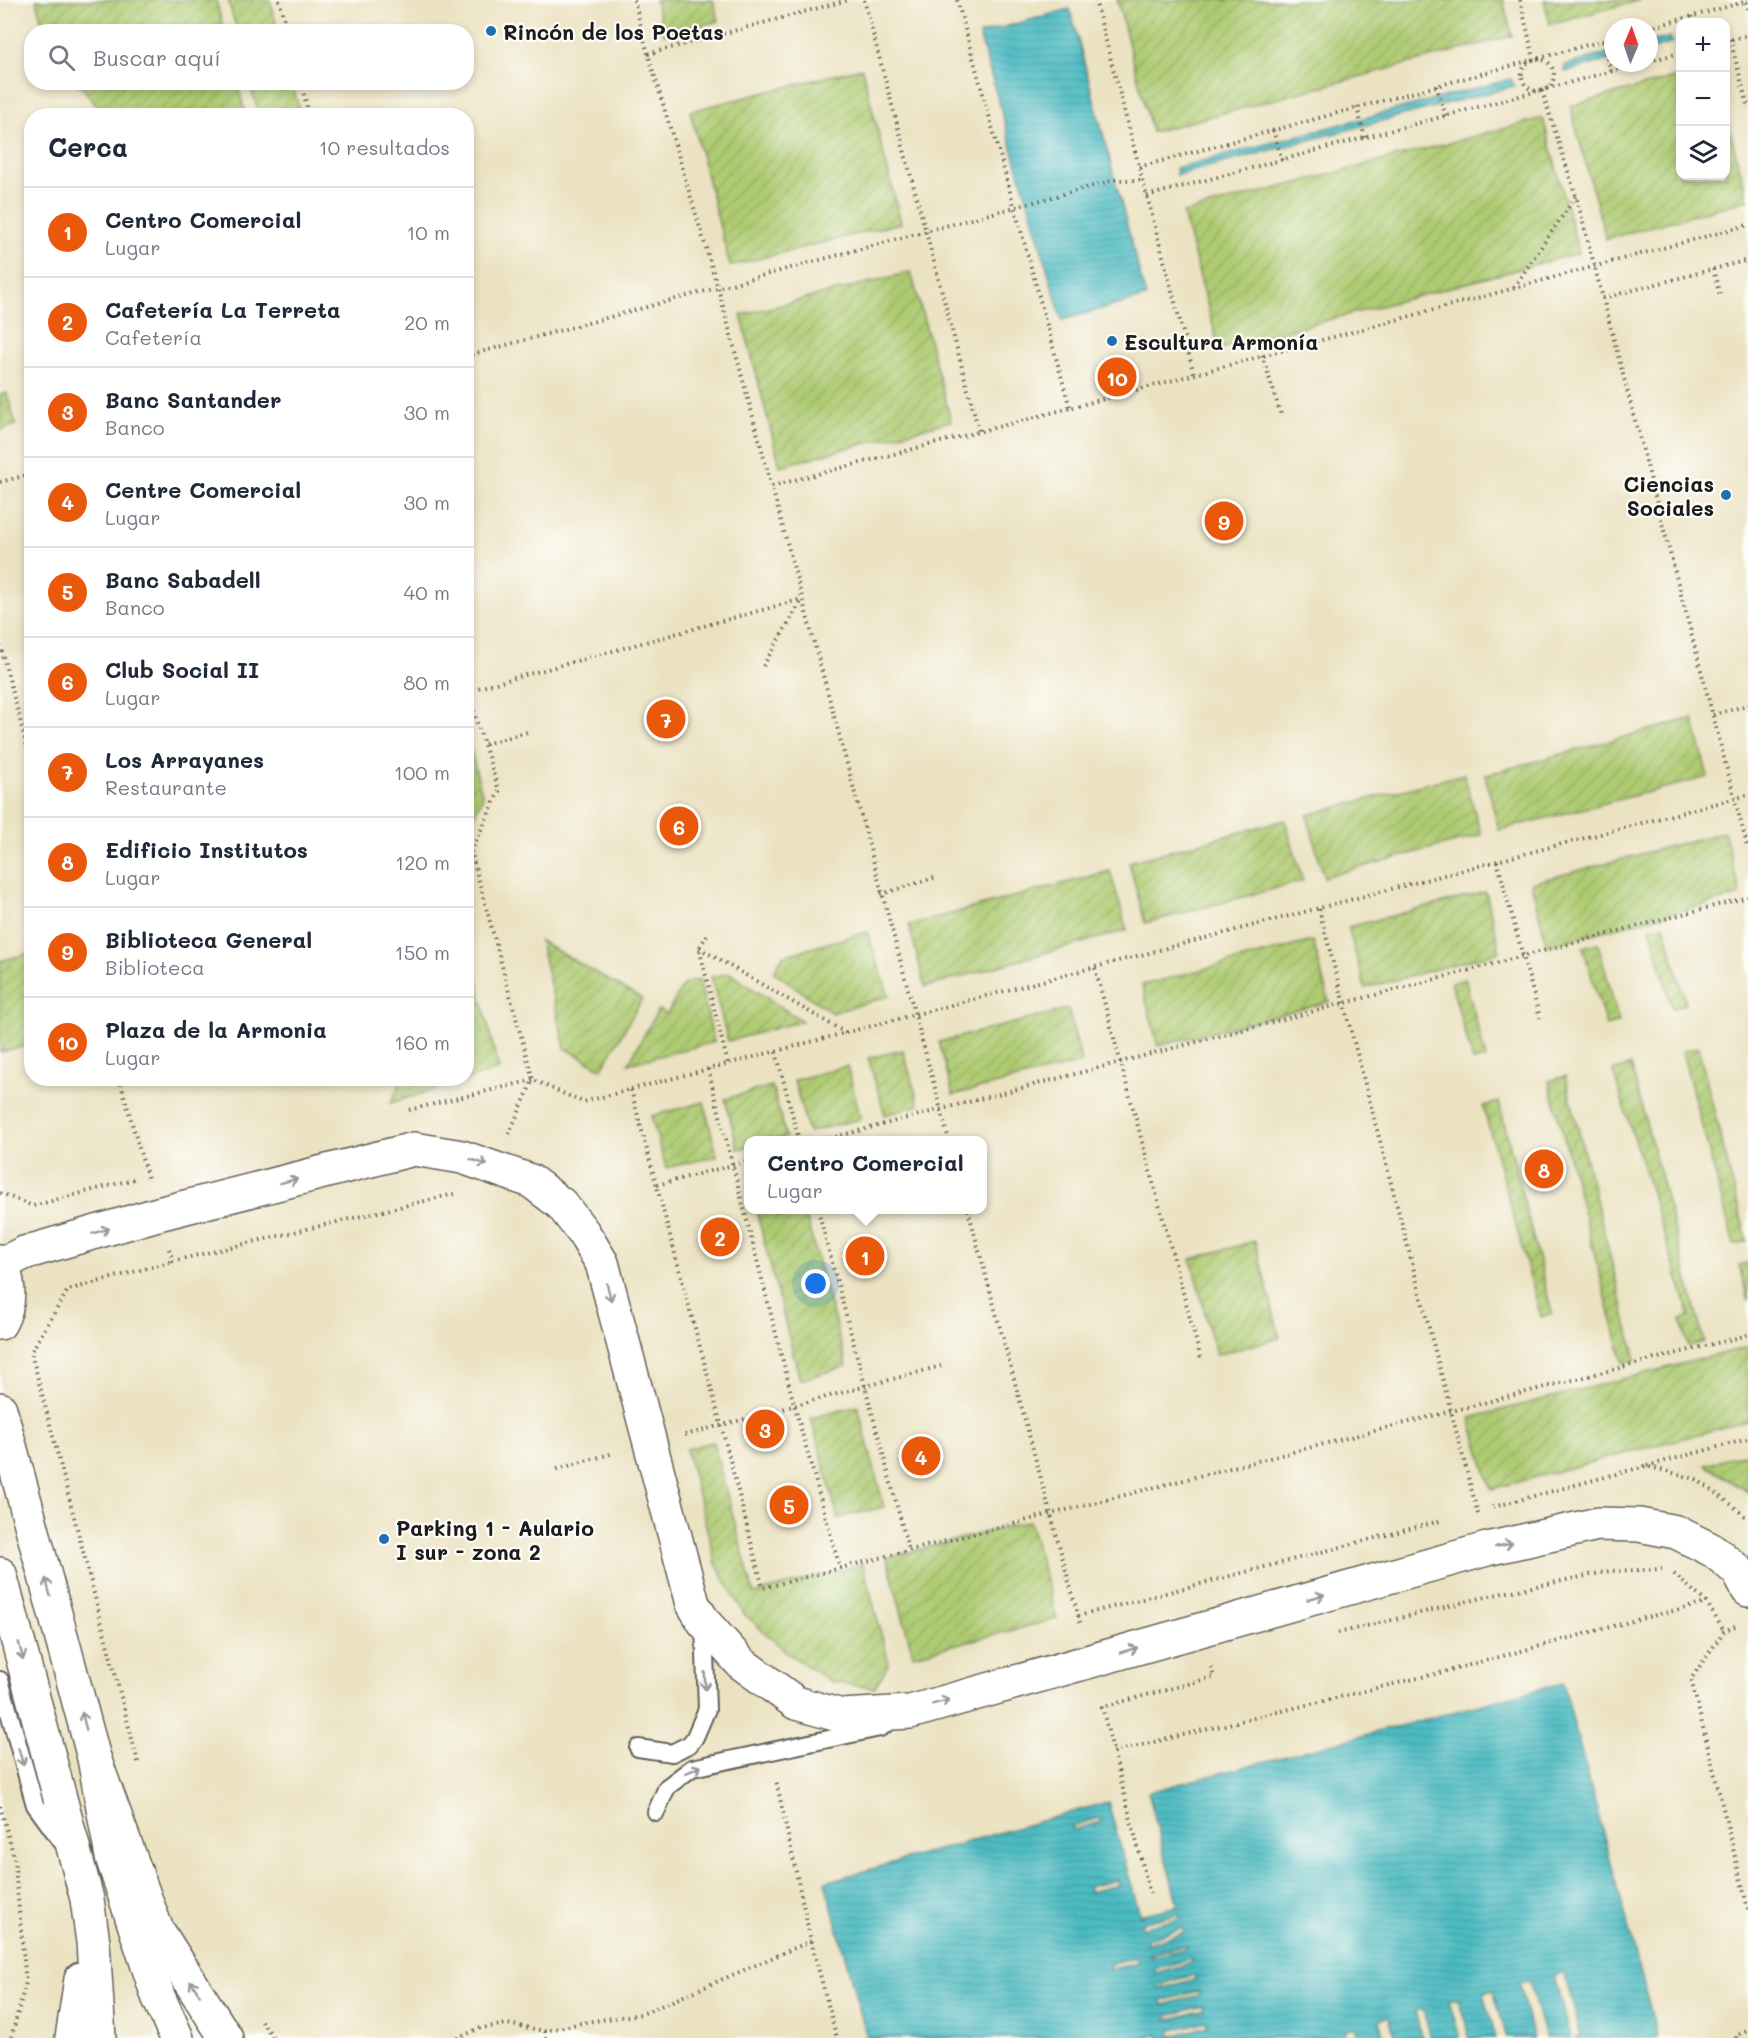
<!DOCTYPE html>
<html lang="es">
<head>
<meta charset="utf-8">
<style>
	:root { --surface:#fff; --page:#f2f2f3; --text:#1f2937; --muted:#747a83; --line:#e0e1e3; --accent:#ea580c }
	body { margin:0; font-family:Mali,sans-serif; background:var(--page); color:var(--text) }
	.controls { position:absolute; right:18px; top:18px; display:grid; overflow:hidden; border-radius:12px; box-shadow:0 3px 9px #0003 }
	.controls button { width:54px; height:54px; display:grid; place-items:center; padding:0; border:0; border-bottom:2px solid var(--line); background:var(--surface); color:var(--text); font:30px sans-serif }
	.compass { position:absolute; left:1604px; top:18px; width:54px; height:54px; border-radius:50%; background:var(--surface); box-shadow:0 3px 9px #0003; rotate:2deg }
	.you { position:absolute; left:816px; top:1284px; width:21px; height:21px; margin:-15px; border:4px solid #fff; border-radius:50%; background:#1a73e8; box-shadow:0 0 0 9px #1a73e833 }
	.badge { display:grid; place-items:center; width:39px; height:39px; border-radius:50%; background:var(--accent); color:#fff; font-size:20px; font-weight:700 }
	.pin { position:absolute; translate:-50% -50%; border:3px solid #fff; box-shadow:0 2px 6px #0006 }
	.popup { position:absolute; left:744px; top:1136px; width:243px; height:78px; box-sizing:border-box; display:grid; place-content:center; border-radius:12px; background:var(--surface); filter:drop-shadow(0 2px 4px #0005); font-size:20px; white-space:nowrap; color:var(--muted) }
	.popup b { font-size:22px; color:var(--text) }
	.popup::after { content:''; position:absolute; left:50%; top:100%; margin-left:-12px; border:12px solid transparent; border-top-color:var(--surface) }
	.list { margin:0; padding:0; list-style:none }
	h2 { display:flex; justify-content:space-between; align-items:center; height:78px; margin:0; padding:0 24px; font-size:26px }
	h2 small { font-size:20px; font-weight:400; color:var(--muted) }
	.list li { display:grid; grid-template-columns:39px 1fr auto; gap:18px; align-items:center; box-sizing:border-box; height:90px; padding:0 24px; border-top:2px solid var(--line) }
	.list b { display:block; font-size:22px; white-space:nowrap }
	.list p { margin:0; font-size:20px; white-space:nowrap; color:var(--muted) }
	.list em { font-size:20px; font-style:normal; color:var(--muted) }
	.icon { flex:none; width:33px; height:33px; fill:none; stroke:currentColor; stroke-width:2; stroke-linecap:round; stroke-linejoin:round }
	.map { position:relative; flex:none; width:1748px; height:2038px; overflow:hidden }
	.search { position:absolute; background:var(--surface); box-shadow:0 3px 9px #0003; left:24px; top:24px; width:450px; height:66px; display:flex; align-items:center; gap:15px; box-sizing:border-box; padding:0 21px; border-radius:24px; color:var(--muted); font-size:22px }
	.panel { position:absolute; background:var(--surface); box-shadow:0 3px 9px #0003; left:24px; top:108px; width:450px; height:978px; border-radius:24px }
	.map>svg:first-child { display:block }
	.garden { fill:url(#garden-furrows); stroke:#657447; stroke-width:1.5 }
	.water { fill:url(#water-rules); stroke:#346c6f; stroke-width:1.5; fill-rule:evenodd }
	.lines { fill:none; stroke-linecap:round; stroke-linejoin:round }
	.lane-casing { stroke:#646156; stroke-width:20 }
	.secondary-casing { stroke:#646156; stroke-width:36 }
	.highway-casing { stroke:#646156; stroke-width:36 }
	.path { stroke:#646156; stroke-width:4; stroke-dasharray:1.5 4.5; stroke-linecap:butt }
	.lane { stroke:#fff; stroke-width:16 }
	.secondary { stroke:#fff; stroke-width:33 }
	.highway { stroke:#fff; stroke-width:33 }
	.oneway { stroke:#999 }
	.poi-dot { fill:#1f6fb2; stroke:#fdfcf7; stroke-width:2 }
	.labels { text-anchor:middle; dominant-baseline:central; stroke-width:4.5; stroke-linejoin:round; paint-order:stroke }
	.poi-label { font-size:21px; font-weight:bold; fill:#1c1c1c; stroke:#fdfcf7; text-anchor:start }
</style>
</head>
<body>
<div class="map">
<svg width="1748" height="2038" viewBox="0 0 1748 2038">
	<defs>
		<pattern id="garden-furrows" width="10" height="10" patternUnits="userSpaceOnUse" patternTransform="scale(1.5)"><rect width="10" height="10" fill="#aecb72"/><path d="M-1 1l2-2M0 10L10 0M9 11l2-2" fill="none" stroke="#95ae62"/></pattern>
		<pattern id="water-rules" width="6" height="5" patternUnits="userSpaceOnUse" patternTransform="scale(1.5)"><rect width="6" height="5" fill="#4cbbc2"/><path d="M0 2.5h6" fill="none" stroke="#42a0a6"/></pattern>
	</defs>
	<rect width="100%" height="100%" fill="#fdfcf7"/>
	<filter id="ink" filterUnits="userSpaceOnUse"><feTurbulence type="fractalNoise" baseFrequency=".0167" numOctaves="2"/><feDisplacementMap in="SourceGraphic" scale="12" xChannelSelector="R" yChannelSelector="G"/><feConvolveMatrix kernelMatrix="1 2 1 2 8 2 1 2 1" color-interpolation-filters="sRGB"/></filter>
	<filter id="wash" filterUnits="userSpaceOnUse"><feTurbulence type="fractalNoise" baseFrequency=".008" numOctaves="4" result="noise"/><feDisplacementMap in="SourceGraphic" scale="24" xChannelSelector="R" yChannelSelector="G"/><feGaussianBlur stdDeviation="1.35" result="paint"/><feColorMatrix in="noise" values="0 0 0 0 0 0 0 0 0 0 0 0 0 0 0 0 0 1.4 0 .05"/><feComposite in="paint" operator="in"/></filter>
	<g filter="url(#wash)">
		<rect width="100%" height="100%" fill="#ebe2c1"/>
		<path class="garden" d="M36,0H216L224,31H44Z
			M228,0H270L278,31H237Z
			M655,0H713L719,21L664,34Z
			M1117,0H1503L1512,36L1152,132Z
			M1544,0H1641L1550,24Z
			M862,68L901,223L730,266L690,111Z
			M1680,76V176H1726V116L1748,200L1606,239L1570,106Z
			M75,83H237L246,115H104L81,86Z
			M250,83H292L301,115H259Z
			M1543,118L1579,253L1219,349L1183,213Z
			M911,272L951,421L780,466L741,315Z
			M7,393L16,425L0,430V395Z
			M1693,718L1708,777L1499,830L1485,775Z
			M467,737L483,798L467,827H466Z
			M1464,774L1481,835L1324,877L1307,815Z
			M1285,820L1303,881L1145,923L1129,862Z
			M1724,832L1741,895L1547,946L1531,883Z
			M1110,871L1127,930L925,987L909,925Z
			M1486,892L1500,952L1365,988L1348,927Z
			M1664,925L1686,1004L1672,1008L1650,928Z
			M867,932L889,996L832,1013L774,972L783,956Z
			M467,940L499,1070L391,1103L402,1079L466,1078Z
			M540,941L642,999L602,1069L565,1048Z
			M1313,941L1329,1002L1158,1046L1142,985Z
			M1598,943L1619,1022L1606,1026L1583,947Z
			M31,953V1045L0,1052V961Z
			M729,973L802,1021L728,1041L711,977Z
			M699,979L714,1042L628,1064L658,1010L667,1014L683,985Z
			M1465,979L1486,1058L1473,1061L1451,983Z
			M1068,1009L1082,1063L953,1095L939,1042Z
			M1698,1047L1747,1241L1734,1245L1682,1052Z
			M903,1050L919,1105L885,1115L868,1058Z
			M1631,1065L1704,1342L1688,1346L1681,1320L1690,1317L1613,1071Z
			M847,1066L861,1119L808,1132L794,1080Z
			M1565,1076L1636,1360L1623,1363L1549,1081Z
			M772,1086L786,1137L772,1140H748V1147L738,1149L725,1099Z
			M704,1102L717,1156L666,1168L651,1116Z
			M1499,1102L1552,1313L1541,1317L1483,1106Z
			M756,1210H804L847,1366L800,1380Z
			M1255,1241L1280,1338L1216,1355L1191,1259Z
			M1748,1263V1301L1739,1265Z
			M1748,1347V1421L1491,1489L1470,1418Z
			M858,1406L884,1507L838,1518L811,1418Z
			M713,1442L754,1594L863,1564L889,1664L874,1688L831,1682L789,1654L744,1614L716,1564L686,1449Z
			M1748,1453V1492L1705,1465Z
			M1029,1521L1057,1619L913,1655L887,1558Z"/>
		<path class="water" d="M1070,9L1146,297L1062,320L979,34Z
			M1670,37L1673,43L1649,50V42Z
			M1613,52V59L1565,72V65Z
			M1511,79L1514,86L1177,175L1176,168Z
			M1563,1683L1658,2038H1574L1581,2035L1564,1972L1554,1976L1571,2038H1545L1529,1981L1519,1983L1533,2038H1507L1493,1990L1484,1993L1496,2038H1470L1458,1999L1449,2001L1460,2038H1431L1423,2009L1415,2011L1422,2038H1395L1389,2017L1379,2020L1384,2038H1358L1355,2027L1345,2030L1347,2038H1159L1157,2034L1144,2038H867L825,1882L1108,1802L1140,1915L1178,1906L1148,1792ZM1100,1818L1101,1822L1073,1830L1072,1826ZM1117,1880L1118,1885L1089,1892L1088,1887ZM1179,1914L1180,1918L1142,1928L1141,1923ZM1183,1928L1184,1933L1147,1943L1146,1939ZM1186,1945L1187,1948L1151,1957L1150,1954ZM1136,1957L1138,1962L1110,1970L1109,1965ZM1191,1959V1963L1155,1973L1154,1969ZM1194,1975L1196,1979L1159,1989L1158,1985ZM1198,1991L1199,1995L1163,2005L1162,2001ZM1203,2006L1204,2010L1167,2020L1166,2016ZM1206,2021L1208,2026L1171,2036L1170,2031Z"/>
	</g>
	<g filter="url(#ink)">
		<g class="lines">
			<defs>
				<path id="lane" d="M0,1680L35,1805L62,1842
					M638,1748L672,1753L690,1744L695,1737L707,1709L704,1626
					M656,1812L667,1787L692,1768L880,1728L885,1725"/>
				<path id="secondary" d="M0,1261C10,1281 11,1303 0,1323
					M2,1264L24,1253L158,1214L414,1149L462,1157L531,1181L561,1204L583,1232L602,1263L693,1604L704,1622L741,1663L796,1703L842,1716L910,1712L1487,1549L1598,1524L1639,1525L1676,1532L1714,1551L1738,1571L1748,1590
					M0,1409L94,1758L112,1857L158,1996L177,2038
					M0,1574L87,1899L93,1942L99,2038
					M72,2038L81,1979"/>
				<path id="highway" d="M94,1758L156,1928L226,2038"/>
			</defs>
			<use href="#lane" class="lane-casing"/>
			<use href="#secondary" class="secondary-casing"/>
			<use href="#highway" class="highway-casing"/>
			<path class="path" d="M279,0L288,32
				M634,0L648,54L718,288L949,1140
				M864,0L979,431
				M957,0L1070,408L1748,225
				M1095,0L1194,374
				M1520,0L1534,59
				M1746,2L1748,9
				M1692,16L1693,22
				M1649,28L1748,1
				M1730,39L1748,107
				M1603,41L1611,71
				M1726,41L1748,35
				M648,54L848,0
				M1522 75a16 16 0 1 1 32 0a16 16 0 1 1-32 0Z
				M1649,61L1680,53
				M301,82L309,116
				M1436,86L1446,116
				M1542,91L1576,196L1748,849
				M1357,107L1365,138
				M1273,130L1282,160
				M1139,167L1613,38
				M1147,196L1642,63
				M1713,269L1720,296
				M1514,287L1576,196
				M1603,298L1748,260
				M1262,355L1281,415
				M466,356L1115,180H1142
				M0,482L32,474
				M772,486L1070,408
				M0,645L32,765
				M763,666L802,600
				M466,688L499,791L471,852L533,1080L583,1102L1748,795
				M467,691L802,599
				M1713,715L1748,705
				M485,744L527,732
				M1497,861L1540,1018
				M881,894L934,878
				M1319,909L1478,1514
				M707,935L699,948L728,1064
				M699,948L846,1033
				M1095,968L1201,1359
				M776,1052L799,1140
				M708,1069L794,1404L840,1568
				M119,1078L148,1179
				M631,1090L721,1425L763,1588L1748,1335
				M409,1110L533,1080
				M509,1134L533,1080
				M824,1140L1748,897
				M657,1185L748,1161
				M0,1193L33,1206L134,1179
				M818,1210L909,1551
				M968,1210L1081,1626
				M169,1249L173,1261L454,1194
				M685,1435L941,1366
				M1647,1466L1748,1439
				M557,1469L614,1453
				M1493,1507L1646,1466L1696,1479L1732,1505L1748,1519
				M1674,1574L1707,1603L1724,1631
				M1078,1616L1440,1521
				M1735,1626L1724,1631L1691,1679L1748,1909
				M1338,1633L1498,1594L1610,1571L1662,1569
				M1113,1752L1451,1670L1636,1620L1706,1603
				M138,1762L31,1352L68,1290L173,1261
				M0,1806L14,1857L26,1982L11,2038
				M1150,1894L1102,1707L1214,1677L1211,1666
				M811,1941L837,2038
				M261,2021L274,2038
				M545,2031L546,2038
				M457,2038L481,2028L508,2024L545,2031L586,2022L642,2014L811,1941L776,1780
				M1736,2038V2035L1748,2031"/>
			<use href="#lane" class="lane"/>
			<use href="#secondary" class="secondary"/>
			<use href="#highway" class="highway"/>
		</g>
		<defs><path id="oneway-shaft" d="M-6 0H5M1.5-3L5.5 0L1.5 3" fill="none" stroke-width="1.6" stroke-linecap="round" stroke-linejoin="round" transform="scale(1.5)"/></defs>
		<g class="oneway">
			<use href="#oneway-shaft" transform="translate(479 1162) rotate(18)"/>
			<use href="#oneway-shaft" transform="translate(289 1181) rotate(-14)"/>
			<use href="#oneway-shaft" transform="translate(101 1231) rotate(-17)"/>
			<use href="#oneway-shaft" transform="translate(609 1292) rotate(75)"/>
			<use href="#oneway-shaft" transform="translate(1504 1545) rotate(-13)"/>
			<use href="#oneway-shaft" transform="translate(48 1587) rotate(-105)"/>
			<use href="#oneway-shaft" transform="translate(1316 1597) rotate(-16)"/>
			<use href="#oneway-shaft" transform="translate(1129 1650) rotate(-16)"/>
			<use href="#oneway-shaft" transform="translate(21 1651) rotate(75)"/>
			<use href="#oneway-shaft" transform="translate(705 1681) rotate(88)"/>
			<use href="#oneway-shaft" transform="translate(941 1702) rotate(-15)"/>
			<use href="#oneway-shaft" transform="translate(84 1721) rotate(-105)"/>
			<use href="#oneway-shaft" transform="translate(21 1757) rotate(74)"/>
			<use href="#oneway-shaft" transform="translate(693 1770) rotate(-24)"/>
			<use href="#oneway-shaft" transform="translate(195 1988) rotate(-122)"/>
		</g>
	</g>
	<g class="poi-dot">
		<circle cx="491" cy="31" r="6"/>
		<circle cx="1112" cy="341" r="6"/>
		<circle cx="1726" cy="495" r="6"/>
		<circle cx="384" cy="1539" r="6"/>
	</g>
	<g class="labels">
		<g class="poi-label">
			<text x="503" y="31">Rincón de los Poetas</text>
			<text x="1124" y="341">Escultura Armonía</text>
			<text x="1714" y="483" text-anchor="end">Ciencias<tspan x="1714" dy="24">Sociales</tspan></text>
			<text x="396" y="1527">Parking 1 - Aulario<tspan x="396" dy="24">I sur - zona 2</tspan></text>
		</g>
	</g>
</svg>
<div class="controls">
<button>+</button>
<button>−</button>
<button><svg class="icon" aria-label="layers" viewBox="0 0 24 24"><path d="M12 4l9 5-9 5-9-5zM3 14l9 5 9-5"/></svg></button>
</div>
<svg class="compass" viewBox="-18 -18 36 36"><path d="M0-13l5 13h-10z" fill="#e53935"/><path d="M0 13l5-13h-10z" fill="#747a83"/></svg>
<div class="you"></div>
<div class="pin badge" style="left:865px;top:1256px">1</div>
<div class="popup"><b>Centro Comercial</b>Lugar</div>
<div class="pin badge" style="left:720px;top:1237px">2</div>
<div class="pin badge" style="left:765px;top:1429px">3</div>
<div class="pin badge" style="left:921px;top:1456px">4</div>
<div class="pin badge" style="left:789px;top:1505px">5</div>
<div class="pin badge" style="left:679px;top:826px">6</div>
<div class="pin badge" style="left:666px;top:719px">7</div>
<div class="pin badge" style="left:1544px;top:1169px">8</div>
<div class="pin badge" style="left:1224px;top:521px">9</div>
<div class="pin badge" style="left:1117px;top:377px">10</div>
<div class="search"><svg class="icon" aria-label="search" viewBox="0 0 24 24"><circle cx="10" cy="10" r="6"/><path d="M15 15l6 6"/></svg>Buscar aquí</div>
<section class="panel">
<h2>Cerca<small>10 resultados</small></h2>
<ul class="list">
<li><span class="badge">1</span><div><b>Centro Comercial</b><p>Lugar</p></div><em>10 m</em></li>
<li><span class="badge">2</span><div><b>Cafetería La Terreta</b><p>Cafetería</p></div><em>20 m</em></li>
<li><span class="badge">3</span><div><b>Banc Santander</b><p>Banco</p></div><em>30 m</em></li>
<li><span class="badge">4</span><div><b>Centre Comercial</b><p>Lugar</p></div><em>30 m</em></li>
<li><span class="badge">5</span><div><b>Banc Sabadell</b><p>Banco</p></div><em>40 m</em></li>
<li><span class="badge">6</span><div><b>Club Social II</b><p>Lugar</p></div><em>80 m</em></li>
<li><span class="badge">7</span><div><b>Los Arrayanes</b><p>Restaurante</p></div><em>100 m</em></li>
<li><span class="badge">8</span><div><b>Edificio Institutos</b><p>Lugar</p></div><em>120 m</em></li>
<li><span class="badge">9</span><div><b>Biblioteca General</b><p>Biblioteca</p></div><em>150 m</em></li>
<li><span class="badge">10</span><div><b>Plaza de la Armonia</b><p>Lugar</p></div><em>160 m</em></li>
</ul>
</section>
</div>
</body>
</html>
